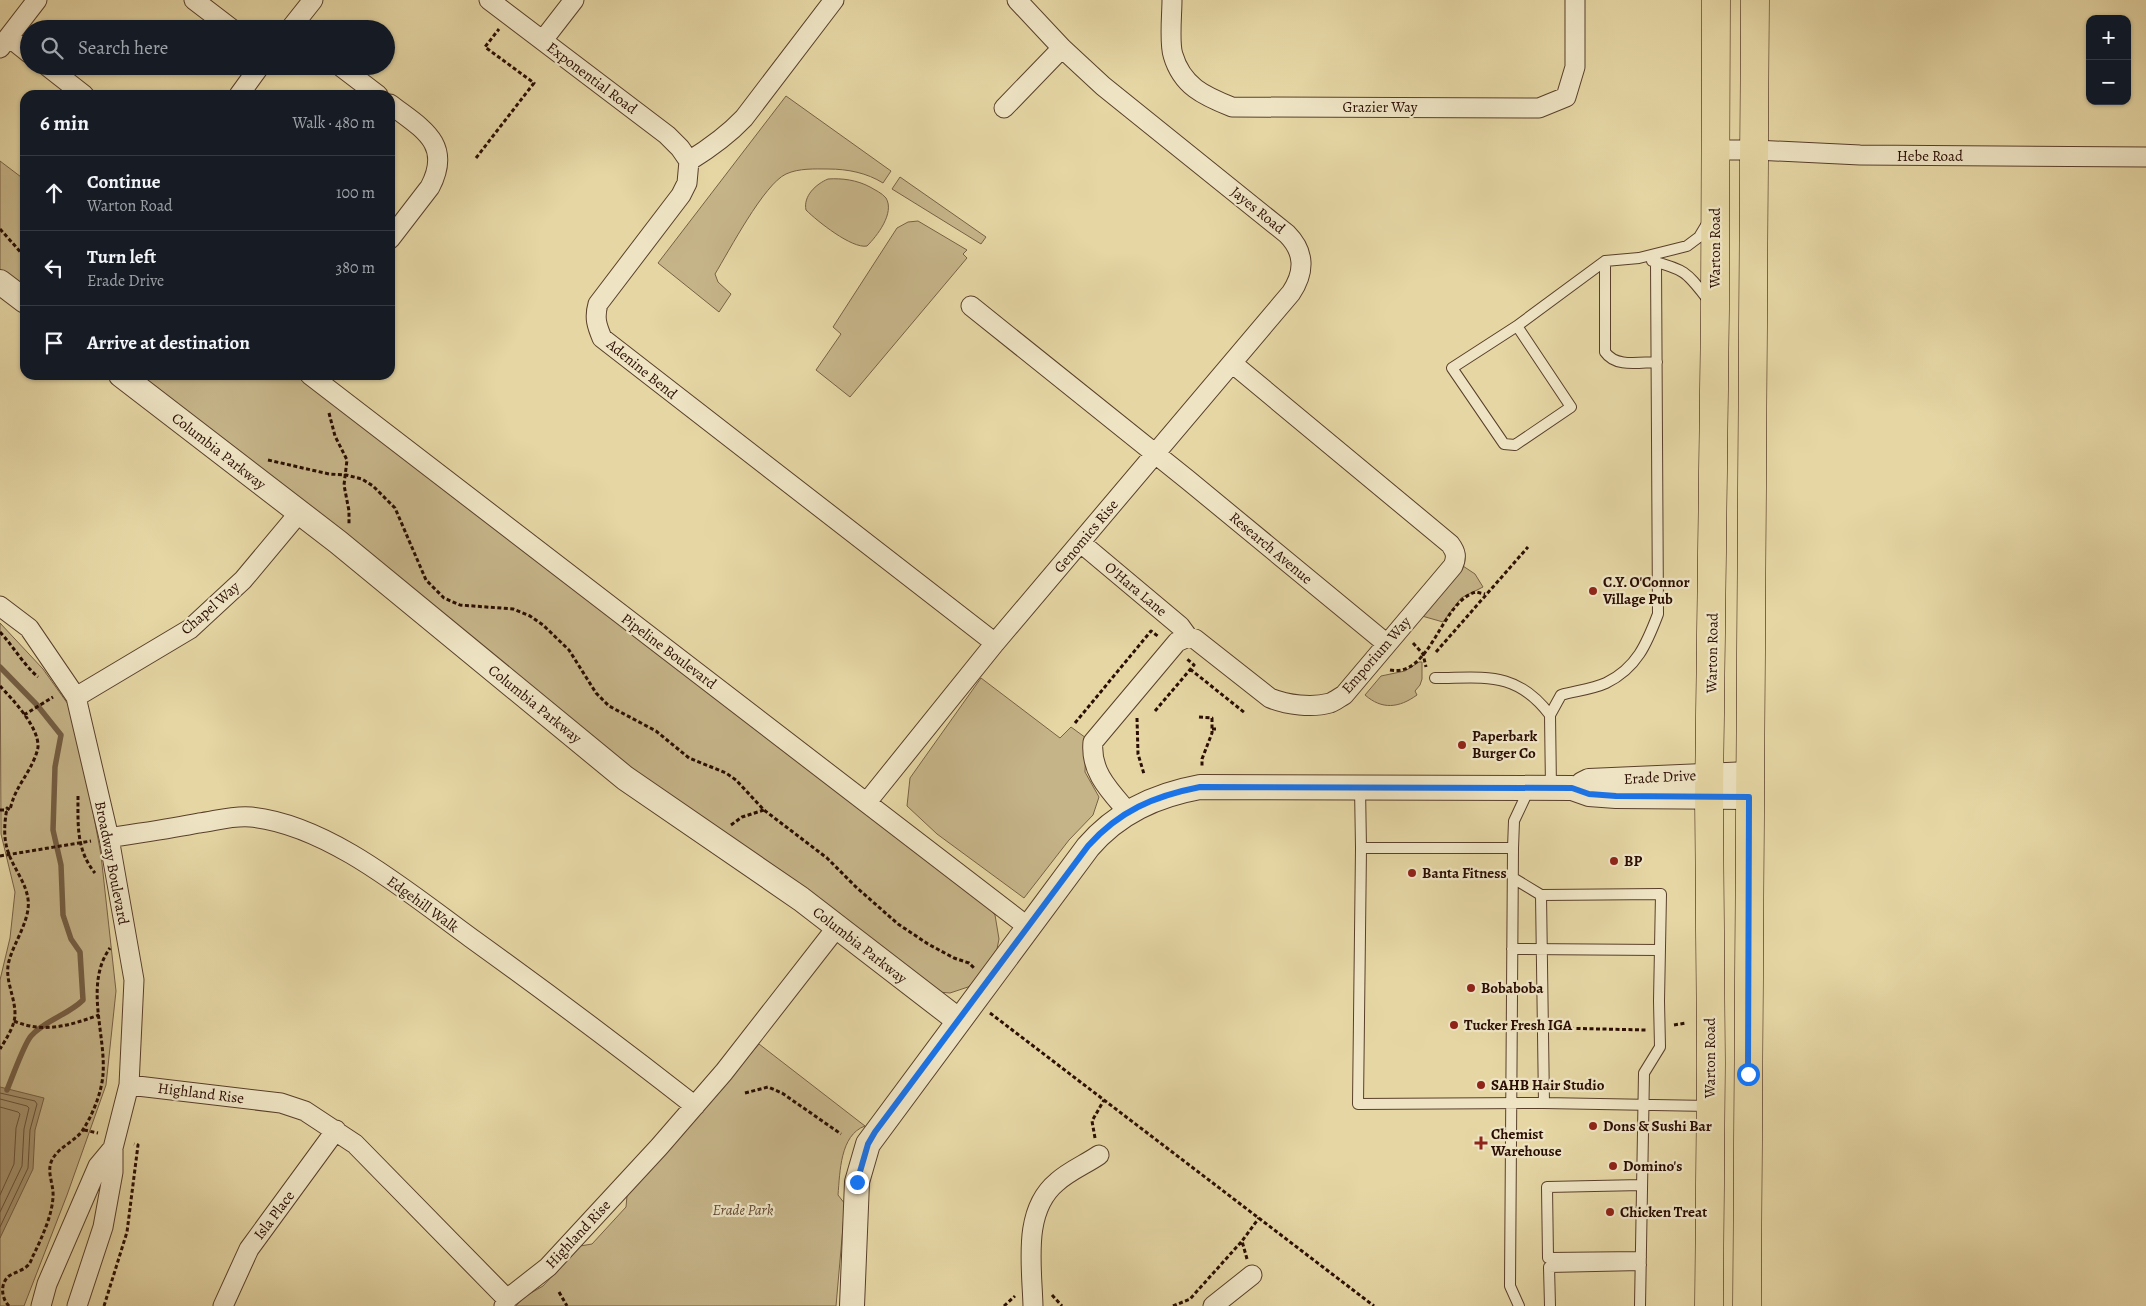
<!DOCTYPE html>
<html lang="en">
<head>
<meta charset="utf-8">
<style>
	:root { --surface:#171b24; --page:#20242c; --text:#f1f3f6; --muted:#9ea1a6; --line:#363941 }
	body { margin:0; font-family:Alegreya,serif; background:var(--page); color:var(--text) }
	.controls { position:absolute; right:15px; top:15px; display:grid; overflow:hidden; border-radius:10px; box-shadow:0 1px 4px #0004 }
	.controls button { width:45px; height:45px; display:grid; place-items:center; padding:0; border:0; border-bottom:1px solid var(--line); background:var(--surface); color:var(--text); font:25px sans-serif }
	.stop { position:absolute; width:15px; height:15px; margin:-11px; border:4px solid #1a73e8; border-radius:50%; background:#fff }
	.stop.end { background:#1a73e8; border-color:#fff; box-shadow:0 1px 5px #0008 }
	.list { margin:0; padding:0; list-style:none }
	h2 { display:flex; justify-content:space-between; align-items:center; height:65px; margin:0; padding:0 20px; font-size:21px }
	h2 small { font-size:16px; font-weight:400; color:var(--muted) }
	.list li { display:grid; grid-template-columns:32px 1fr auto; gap:15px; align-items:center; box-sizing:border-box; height:75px; padding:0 20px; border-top:1px solid var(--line) }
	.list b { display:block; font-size:19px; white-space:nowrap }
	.list p { margin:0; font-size:16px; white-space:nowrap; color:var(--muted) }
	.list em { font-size:16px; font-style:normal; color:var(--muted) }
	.icon { flex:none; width:28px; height:28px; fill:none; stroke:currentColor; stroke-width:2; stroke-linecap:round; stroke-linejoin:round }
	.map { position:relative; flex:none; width:2146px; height:1306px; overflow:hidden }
	.search { position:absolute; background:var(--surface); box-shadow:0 1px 4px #0004; left:20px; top:20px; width:375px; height:55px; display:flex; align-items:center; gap:12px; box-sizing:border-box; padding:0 18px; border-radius:28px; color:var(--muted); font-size:19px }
	.panel { position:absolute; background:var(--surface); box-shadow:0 1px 4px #0004; left:20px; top:90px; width:375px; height:290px; border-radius:15px }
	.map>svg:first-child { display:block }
	.green { fill:#c5b488; stroke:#786045 }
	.water { fill:#a5926d; stroke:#745d42 }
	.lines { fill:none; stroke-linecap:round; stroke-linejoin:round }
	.shore { stroke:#685038; stroke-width:1 }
	.stream { stroke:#745d42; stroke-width:5.5 }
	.service-casing { stroke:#593f2a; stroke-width:12 }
	.minor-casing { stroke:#593f2a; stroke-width:21 }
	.tertiary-casing { stroke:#593f2a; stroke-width:26 }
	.primary-casing { stroke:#2a0d02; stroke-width:29 }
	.path { stroke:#2a0d02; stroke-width:3; stroke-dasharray:4 2.5; stroke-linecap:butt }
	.service { stroke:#eee4c4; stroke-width:10 }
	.minor { stroke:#eee4c4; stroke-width:19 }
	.tertiary { stroke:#eee4c4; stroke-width:24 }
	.primary { stroke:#e5d6a4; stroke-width:28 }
	.route { stroke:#1a73e8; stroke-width:6 }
	.poi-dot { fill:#8f2418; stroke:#eee4c4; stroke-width:2 }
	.labels { text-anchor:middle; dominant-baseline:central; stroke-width:4.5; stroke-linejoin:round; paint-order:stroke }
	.street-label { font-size:15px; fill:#2a0d02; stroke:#eee4c4 }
	.poi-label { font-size:15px; font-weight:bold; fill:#2a0d02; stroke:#eee4c4; text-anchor:start }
	.park-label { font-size:15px; font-style:italic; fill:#604731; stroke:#eee4c4 }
</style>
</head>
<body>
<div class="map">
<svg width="2146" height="1306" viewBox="0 0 2146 1306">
	<rect width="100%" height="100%" fill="#e5d6a4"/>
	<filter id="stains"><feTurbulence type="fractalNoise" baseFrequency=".004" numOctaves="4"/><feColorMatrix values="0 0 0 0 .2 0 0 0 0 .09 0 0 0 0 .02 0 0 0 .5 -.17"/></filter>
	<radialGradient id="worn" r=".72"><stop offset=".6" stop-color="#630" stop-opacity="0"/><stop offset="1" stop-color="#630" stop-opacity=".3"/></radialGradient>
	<path class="green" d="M786,96L891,171L883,183C867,173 848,169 828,169C815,169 799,168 786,174C764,184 729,251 715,274L718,282L731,294L719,312L658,263Z
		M0,161L25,180V289L0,270Z
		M900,177L986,237L981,244L892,189Z
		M828,179C842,178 857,180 870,187C875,190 882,193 886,198C895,213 877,236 867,246C852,249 817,221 806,210C803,196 816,184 828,179Z
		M918,221L967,250L963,254L967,258L850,397L816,370L841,334L833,327L897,228L908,222Z
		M137,375H295L982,902L995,915L999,939L997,949L973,983L968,987L950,993L938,992L620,761Z
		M1463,566L1475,574L1483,587L1461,598L1443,622L1422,616Z
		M0,623L43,669L75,714L101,855L116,991L106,1085L67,1195L24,1306H0V980L10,938L15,892L1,834Z
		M1419,662H1422V679L1420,685L1415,691L1417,695C1399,708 1382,710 1365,695L1381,676L1405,671Z
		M981,678L1060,738L1071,727L1086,738L1085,772L1099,797L1093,815L1069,840L1024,898L937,834L907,806L910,778Z
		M759,1044L865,1126C840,1135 840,1172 838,1195L845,1204L836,1306H516L524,1297L543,1286L580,1246L592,1244L626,1207L627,1196L695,1120Z"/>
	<path class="water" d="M0,1087L44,1098L35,1130L33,1169L0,1238Z"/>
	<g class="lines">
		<path class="shore" d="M0,1093L35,1101L37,1104L30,1130L28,1168L0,1227
			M0,1099L27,1106L29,1108L24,1129L22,1166L0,1212
			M0,1107L18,1112L20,1114L16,1128L14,1164L0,1195"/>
		<path class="stream" d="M0,667L37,705L61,735L55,767L53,830L61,865L63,915L71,939L80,952L83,1000C68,1015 45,1020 31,1036C24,1044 12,1078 7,1090"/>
		<defs>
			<path id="service" d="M1605,261V352C1616,368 1640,362 1657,362
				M1652,261C1687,270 1687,273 1709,301
				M1517,326L1571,407L1515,445L1504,444L1452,368L1517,326L1605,261L1639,258L1687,246L1699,237L1708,222
				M1435,678C1484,678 1516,670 1550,715
				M1360,787L1361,848H1513
				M1551,788L1550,715L1561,695C1575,691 1593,689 1606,683C1637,668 1647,643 1658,614L1656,262
				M1361,848L1358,1104L1544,1103L1709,1106
				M1513,878L1541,895L1661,894L1659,1001L1660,1047L1644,1073L1640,1306
				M1541,895L1544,1103
				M1512,949L1659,950
				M1641,1257L1548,1258L1547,1187L1642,1185
				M1519,1306L1510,1286L1513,848L1514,821L1529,789
				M1550,1306L1549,1267L1641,1265"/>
			<path id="minor" d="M194,0L232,29
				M489,0L667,135L680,148L689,161
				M1172,0C1172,14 1169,43 1173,55C1182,86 1204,96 1232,107L1539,108L1566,97L1575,67V0
				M290,29L313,0
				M9,37L29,53
				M543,40L574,0
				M0,48L37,0
				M47,66L84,95
				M340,66L378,95
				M239,95L260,66
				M390,104C421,128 453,143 430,187L390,239
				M1004,108L1062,48
				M1715,150H1755L1860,155L2146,157
				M689,161L687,183L681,195L598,304C594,318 597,326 602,338L995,643
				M689,161C710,148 727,136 744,118L834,0
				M971,306L1188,480L1387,644
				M310,375L1028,927
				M1081,543L1180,626L1188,637
				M0,606L29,628L76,697L109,838L134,980L129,1085L113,1148V1172L103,1227L77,1306
				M76,697L190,629L243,580L299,513
				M867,802L995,643L1291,293C1305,272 1305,252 1287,234L1103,86L1062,48L1017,0
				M1128,812C1110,791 1090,772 1093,742L1177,642L1188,637L1195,639L1270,698C1287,705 1312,708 1330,703C1335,701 1340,697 1344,695L1453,566C1457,557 1456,552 1450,544L1232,363
				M109,838C139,833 169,829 199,823C215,821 234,815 251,817C329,825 409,893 471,938C546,992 621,1048 695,1106
				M129,1085L281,1103L305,1111L355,1144L507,1299
				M41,1306L47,1284L98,1166L113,1148
				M223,1306L249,1249L336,1130
				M504,1306L507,1299L548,1267L659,1147L724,1072L837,927
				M1033,1306C1032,1266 1022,1211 1057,1182C1069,1171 1086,1164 1099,1155
				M1213,1306L1252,1275"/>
			<path id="tertiary" d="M0,282L25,301
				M121,375L338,542L625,778L801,899L958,1020
				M1583,784L1589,781L1612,780L1749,774
				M852,1306L857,1182L868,1144L1088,847C1118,812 1156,795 1200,787L1572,788L1589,794L1616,796L1749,797"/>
			<path id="primary" d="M1709,1306L1711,1063L1709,796L1715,309L1716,0
				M1747,1306L1755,0"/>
		</defs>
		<use href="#service" class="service-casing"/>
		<use href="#minor" class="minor-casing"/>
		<use href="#tertiary" class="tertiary-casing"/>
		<use href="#primary" class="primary-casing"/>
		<path class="path" d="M476,158L534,83L485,47L499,29
			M0,229L25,257
			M329,413L335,436L347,460L344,485L349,511V525
			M268,460L329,474L346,475L362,479L373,486L395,508L426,580L444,598L460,605L513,609L530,616L543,625L569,650L596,693L609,706L656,731L689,758L726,773L736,780L764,810L827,858L856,887L898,924L928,944L954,958L969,963L974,968
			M0,632C14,647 22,663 38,677
			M1413,643L1423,654L1426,667
			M1436,652L1528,547
			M1190,669L1245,713
			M1390,670C1431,678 1441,601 1476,592L1485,594
			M0,686C13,700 39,727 38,747C37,754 33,762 30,768C21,784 14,792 10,810L7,808C4,825 3,841 10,857C16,871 26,884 28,899C31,919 14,942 9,961C4,979 15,996 15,1014C15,1026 6,1039 0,1049
			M1155,711L1194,665L1187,659
			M24,715L53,697
			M1199,717L1212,718V733L1202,759V767
			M1137,718L1138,754L1144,774
			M1075,723L1151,631L1159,637
			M1212,729H1218
			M78,796C78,824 76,850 95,873
			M0,810H7
			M731,825L742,817L764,810
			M0,856L91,841
			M990,1013L1374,1306
			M14,1021C44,1034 71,1025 99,1015
			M1674,1025L1686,1023
			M1467,1027H1498
			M1557,1028L1646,1030
			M745,1093L768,1087L782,1093L841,1134
			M84,1130L98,1133
			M1095,1138L1092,1121L1104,1100
			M1247,1259L1242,1241L1259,1218
			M559,1292L567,1306
			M1052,1295L1062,1306
			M9,1306C1,1298 0,1283 9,1276C15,1272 25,1270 29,1264C31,1262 32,1257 34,1254C42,1237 52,1216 53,1197C54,1184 46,1172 52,1160C59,1146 77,1141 84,1128C93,1114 102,1091 103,1074C106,1034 84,984 110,948
			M104,1306L127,1232L138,1145L134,1144
			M1004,1306L1015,1296
			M1173,1306L1190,1299L1242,1241"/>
		<use href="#service" class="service"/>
		<use href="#minor" class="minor"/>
		<use href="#tertiary" class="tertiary"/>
		<use href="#primary" class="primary"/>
	</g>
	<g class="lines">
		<path class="route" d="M857,1182L868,1144L875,1132L1088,846C1119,811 1154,796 1200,787L1572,788L1589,794L1616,796L1749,797L1748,1074"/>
	</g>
	<g class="poi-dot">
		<circle cx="1593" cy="591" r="5"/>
		<circle cx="1462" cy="745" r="5"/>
		<circle cx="1614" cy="861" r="5"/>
		<circle cx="1412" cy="873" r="5"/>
		<circle cx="1471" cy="988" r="5"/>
		<circle cx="1454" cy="1025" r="5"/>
		<circle cx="1481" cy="1085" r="5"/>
		<circle cx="1593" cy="1126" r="5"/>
		<path d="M1478.5 1135.5h5v5h5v5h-5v5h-5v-5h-5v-5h5z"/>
		<circle cx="1613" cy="1166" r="5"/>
		<circle cx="1610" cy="1212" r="5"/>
	</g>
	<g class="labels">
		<g class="street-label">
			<text transform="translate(592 78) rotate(37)">Exponential Road</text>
			<text x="1380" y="107">Grazier Way</text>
			<text x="1930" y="156">Hebe Road</text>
			<text transform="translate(1258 210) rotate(39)">Jayes Road</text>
			<text transform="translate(1715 248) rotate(-90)">Warton Road</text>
			<text transform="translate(642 369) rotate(39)">Adenine Bend</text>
			<text transform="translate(219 451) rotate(38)">Columbia Parkway</text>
			<text transform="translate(1086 536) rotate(-50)">Genomics Rise</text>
			<text transform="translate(1271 548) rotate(40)">Research Avenue</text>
			<text transform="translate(1136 589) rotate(40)">O'Hara Lane</text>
			<text transform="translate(210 608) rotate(-41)">Chapel Way</text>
			<text transform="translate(669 651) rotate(37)">Pipeline Boulevard</text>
			<text transform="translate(1712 653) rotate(-89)">Warton Road</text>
			<text transform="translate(1376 655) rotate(-49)">Emporium Way</text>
			<text transform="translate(535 704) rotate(39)">Columbia Parkway</text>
			<text transform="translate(1660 777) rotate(-3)">Erade Drive</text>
			<text transform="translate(112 863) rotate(79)">Broadway Boulevard</text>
			<text transform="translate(423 904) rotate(36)">Edgehill Walk</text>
			<text transform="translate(860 945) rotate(38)">Columbia Parkway</text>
			<text transform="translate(1710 1058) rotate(-90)">Warton Road</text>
			<text transform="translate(201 1093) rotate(7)">Highland Rise</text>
			<text transform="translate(274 1215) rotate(-53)">Isla Place</text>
			<text transform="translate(578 1234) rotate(-47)">Highland Rise</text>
		</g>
		<g class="poi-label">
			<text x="1603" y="582">C.Y. O'Connor<tspan x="1603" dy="17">Village Pub</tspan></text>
			<text x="1472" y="736">Paperbark<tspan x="1472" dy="17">Burger Co</tspan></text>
			<text x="1624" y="861">BP</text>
			<text x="1422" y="873">Banta Fitness</text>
			<text x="1481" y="988">Bobaboba</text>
			<text x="1464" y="1025">Tucker Fresh IGA</text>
			<text x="1491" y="1085">SAHB Hair Studio</text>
			<text x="1603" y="1126">Dons &amp; Sushi Bar</text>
			<text x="1491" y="1134">Chemist<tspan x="1491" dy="17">Warehouse</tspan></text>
			<text x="1623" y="1166">Domino's</text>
			<text x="1620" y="1212">Chicken Treat</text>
		</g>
		<g class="park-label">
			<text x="743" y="1210">Erade Park</text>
		</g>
	</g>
	<rect width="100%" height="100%" filter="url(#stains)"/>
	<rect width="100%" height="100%" fill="url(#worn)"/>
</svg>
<div class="controls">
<button>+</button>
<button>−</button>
</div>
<div class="stop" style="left:1748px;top:1074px"></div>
<div class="stop end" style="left:857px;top:1182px"></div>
<div class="search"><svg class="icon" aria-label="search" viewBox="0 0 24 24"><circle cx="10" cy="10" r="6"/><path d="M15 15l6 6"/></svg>Search here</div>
<section class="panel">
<h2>6 min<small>Walk · 480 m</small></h2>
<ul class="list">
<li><svg class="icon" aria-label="ahead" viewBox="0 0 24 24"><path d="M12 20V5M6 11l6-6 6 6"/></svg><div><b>Continue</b><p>Warton Road</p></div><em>100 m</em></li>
<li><svg class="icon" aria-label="left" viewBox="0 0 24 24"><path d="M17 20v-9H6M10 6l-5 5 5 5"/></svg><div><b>Turn left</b><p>Erade Drive</p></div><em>380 m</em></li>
<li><svg class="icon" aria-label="arrive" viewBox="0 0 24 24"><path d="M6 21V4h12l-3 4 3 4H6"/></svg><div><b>Arrive at destination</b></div></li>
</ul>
</section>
</div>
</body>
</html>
